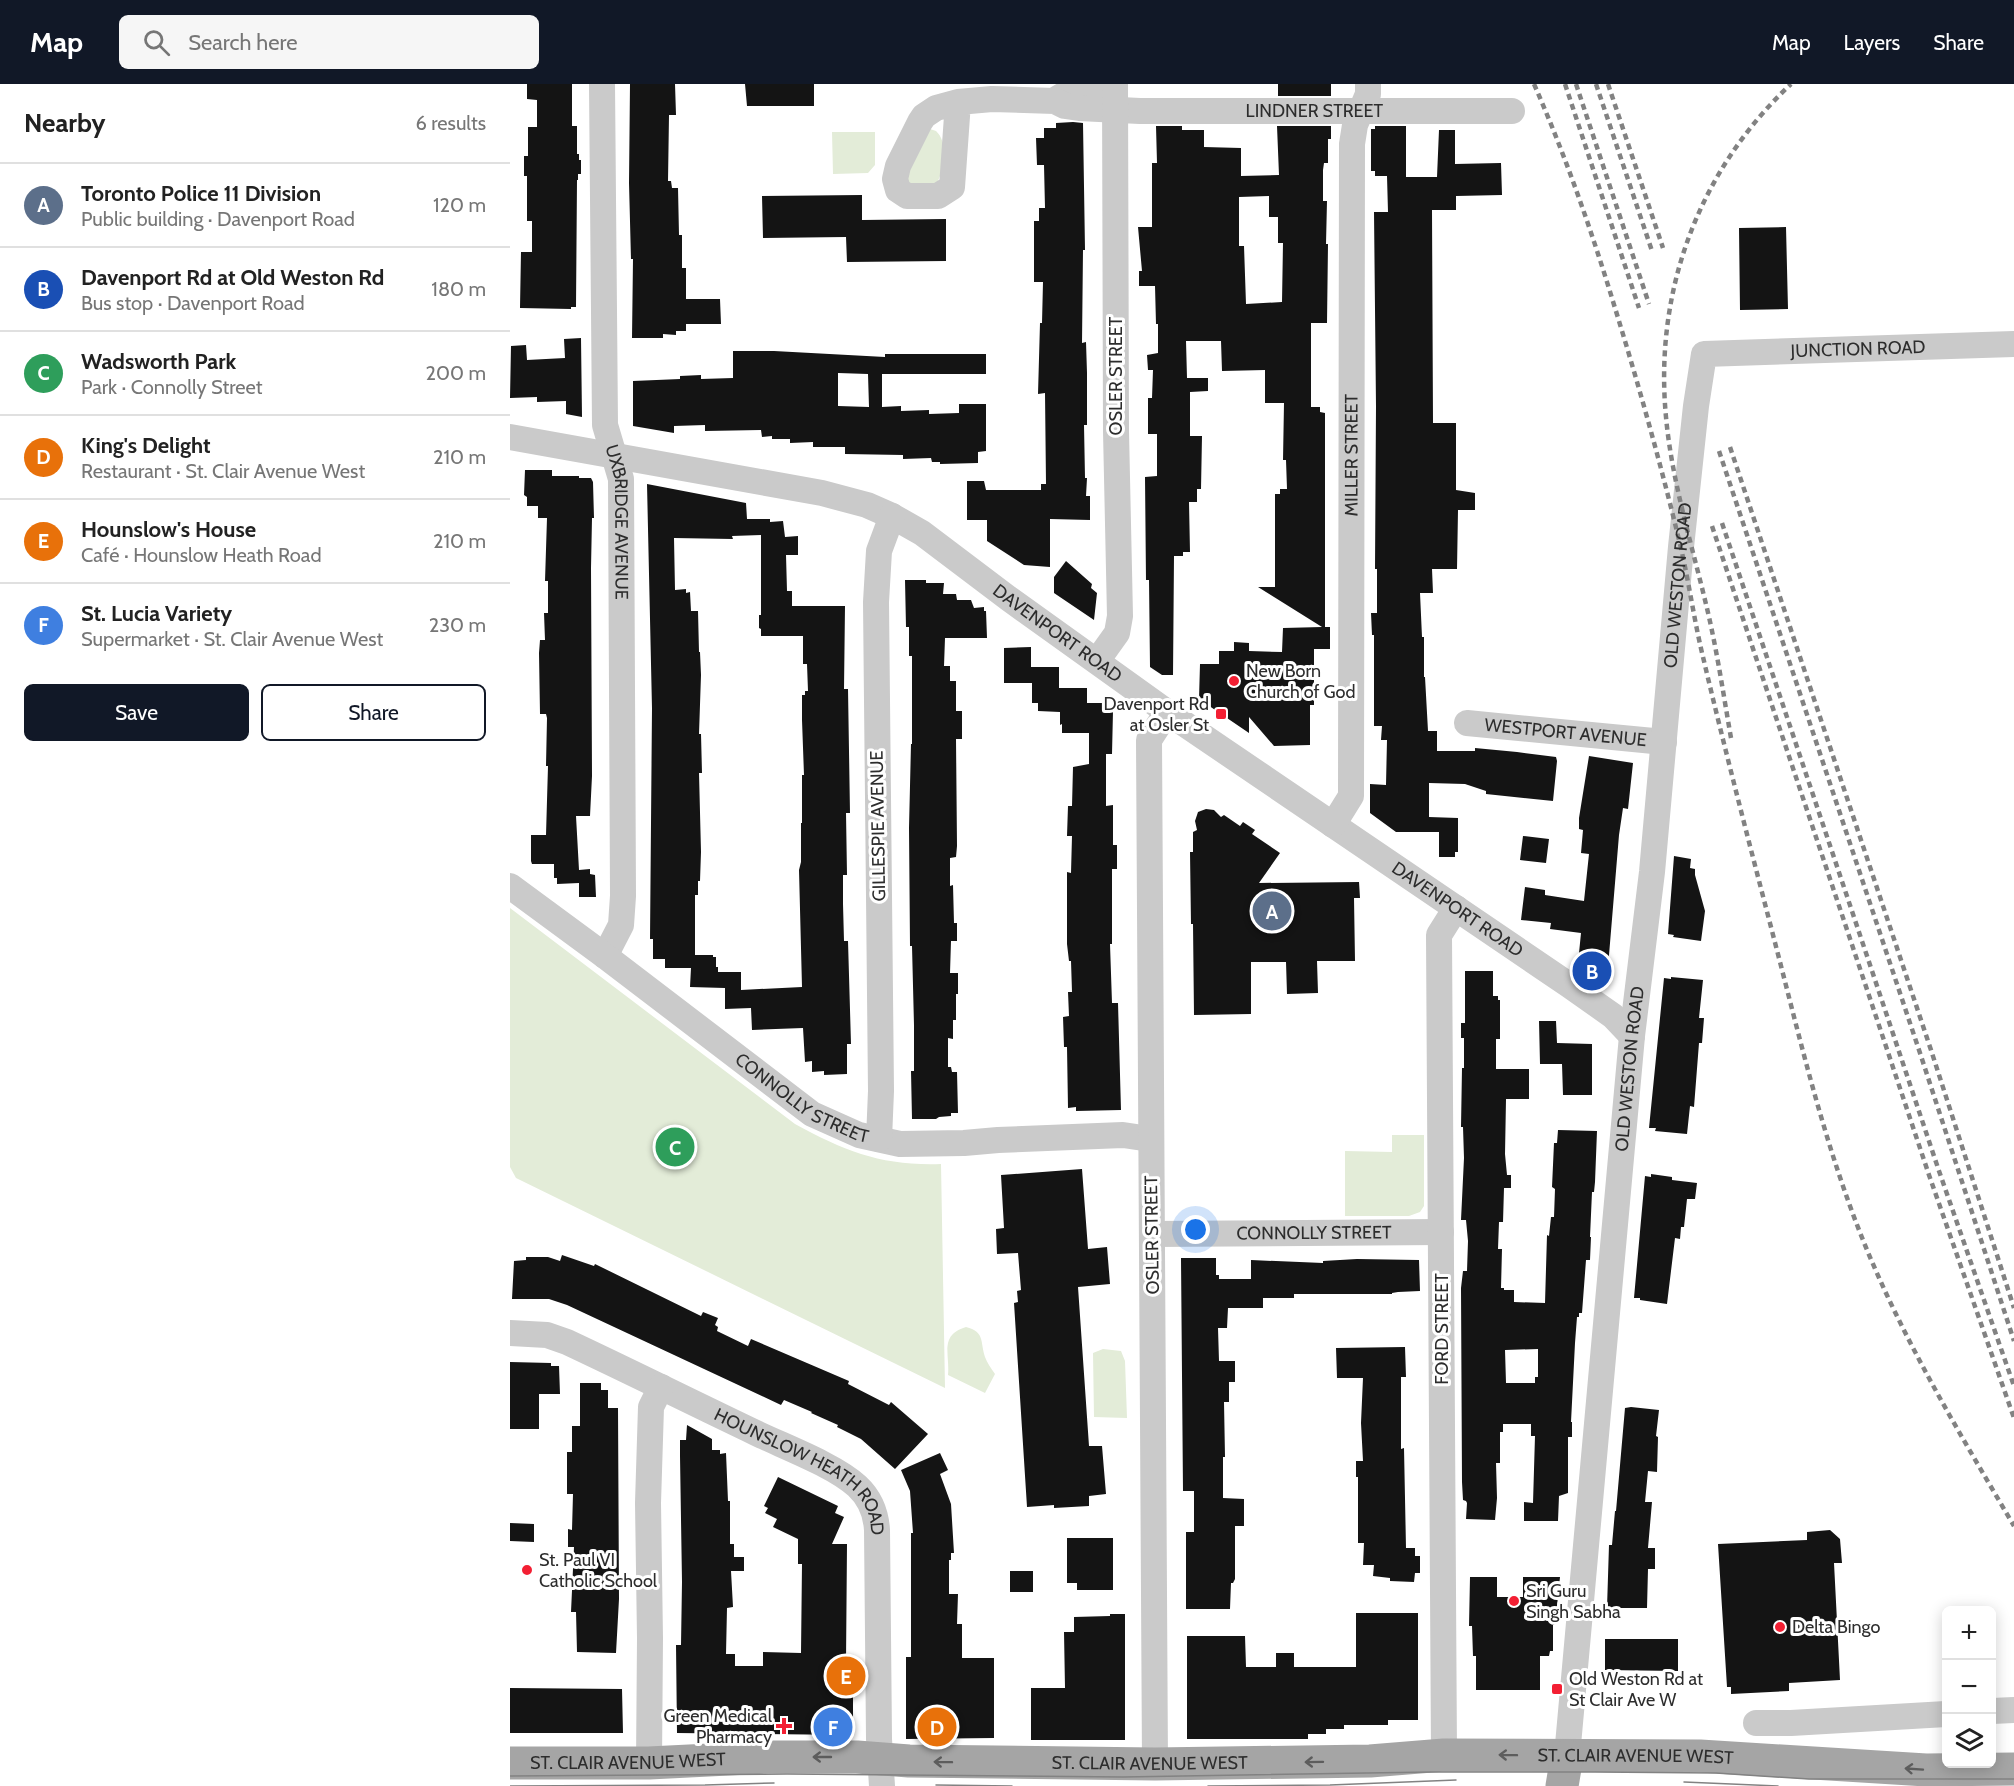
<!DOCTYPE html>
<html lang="en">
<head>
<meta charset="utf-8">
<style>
	:root { --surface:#fff; --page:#f6f6f6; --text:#222; --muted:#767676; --line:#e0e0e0; --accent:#111827 }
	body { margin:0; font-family:Cabin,sans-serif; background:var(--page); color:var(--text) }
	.controls { position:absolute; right:18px; bottom:18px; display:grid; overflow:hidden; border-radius:9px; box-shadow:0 3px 15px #0003 }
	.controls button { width:54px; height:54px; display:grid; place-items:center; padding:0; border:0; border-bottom:2px solid var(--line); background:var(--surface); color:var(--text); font:30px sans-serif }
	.you { position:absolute; left:686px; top:1146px; width:21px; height:21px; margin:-15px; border:4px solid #fff; border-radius:50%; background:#1a73e8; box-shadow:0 0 0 9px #1a73e833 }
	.badge { display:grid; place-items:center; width:39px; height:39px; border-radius:50%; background:var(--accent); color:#fff; font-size:20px; font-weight:700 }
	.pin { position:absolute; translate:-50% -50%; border:3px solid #fff; box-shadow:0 2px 6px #0006 }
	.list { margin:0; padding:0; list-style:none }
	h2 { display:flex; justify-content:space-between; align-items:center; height:78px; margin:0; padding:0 24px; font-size:26px }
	h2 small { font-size:20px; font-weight:400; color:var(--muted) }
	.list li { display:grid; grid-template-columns:39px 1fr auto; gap:18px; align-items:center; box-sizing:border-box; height:84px; padding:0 24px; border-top:2px solid var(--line) }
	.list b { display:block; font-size:22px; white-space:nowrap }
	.list p { margin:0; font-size:20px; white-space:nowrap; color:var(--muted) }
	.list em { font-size:20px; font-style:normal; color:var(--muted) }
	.actions { display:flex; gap:12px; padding:18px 24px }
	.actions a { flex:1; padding:14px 0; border:2px solid var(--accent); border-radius:9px; text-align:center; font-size:21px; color:var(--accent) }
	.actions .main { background:var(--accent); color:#fff }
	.icon { flex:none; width:33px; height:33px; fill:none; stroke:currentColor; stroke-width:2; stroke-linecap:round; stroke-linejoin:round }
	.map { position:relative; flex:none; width:1504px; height:1702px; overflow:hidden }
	header { display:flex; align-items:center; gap:36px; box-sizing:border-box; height:84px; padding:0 30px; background:var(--accent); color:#fff }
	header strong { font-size:28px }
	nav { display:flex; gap:33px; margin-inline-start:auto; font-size:21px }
	.search { width:420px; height:54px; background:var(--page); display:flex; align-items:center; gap:15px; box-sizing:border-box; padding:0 21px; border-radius:9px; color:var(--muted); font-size:22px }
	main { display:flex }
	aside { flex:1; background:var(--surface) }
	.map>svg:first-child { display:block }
	.green { fill:#e3ecd8 }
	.building { fill:#141414; fill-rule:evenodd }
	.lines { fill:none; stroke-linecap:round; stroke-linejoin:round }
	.minor { stroke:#cacaca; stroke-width:26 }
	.major { stroke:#a5a5a5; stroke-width:33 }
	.tram { stroke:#828282; stroke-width:1.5 }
	.rail { stroke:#828282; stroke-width:4.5; stroke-dasharray:6 4.5; stroke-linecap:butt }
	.oneway { stroke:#5d5d5d }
	.poi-dot { fill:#f31f33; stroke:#fff; stroke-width:2 }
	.labels { text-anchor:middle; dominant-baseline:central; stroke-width:6; stroke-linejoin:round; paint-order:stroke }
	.street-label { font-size:18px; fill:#2d2d2d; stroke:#fff }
	.poi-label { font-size:18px; fill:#2d2d2d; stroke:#fff; text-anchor:start }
</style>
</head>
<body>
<header>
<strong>Map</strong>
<div class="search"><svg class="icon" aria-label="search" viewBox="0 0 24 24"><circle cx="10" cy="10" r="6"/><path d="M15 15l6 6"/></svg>Search here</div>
<nav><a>Map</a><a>Layers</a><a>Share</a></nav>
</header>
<main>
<aside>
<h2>Nearby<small>6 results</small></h2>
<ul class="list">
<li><span class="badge" style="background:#5c6f8a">A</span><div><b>Toronto Police 11 Division</b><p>Public building · Davenport Road</p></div><em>120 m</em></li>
<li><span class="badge" style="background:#1a4fb4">B</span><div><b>Davenport Rd at Old Weston Rd</b><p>Bus stop · Davenport Road</p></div><em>180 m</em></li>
<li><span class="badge" style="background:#2e9e5b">C</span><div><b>Wadsworth Park</b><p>Park · Connolly Street</p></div><em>200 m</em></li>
<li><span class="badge" style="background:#e8710a">D</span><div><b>King's Delight</b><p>Restaurant · St. Clair Avenue West</p></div><em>210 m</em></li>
<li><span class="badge" style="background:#e8710a">E</span><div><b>Hounslow's House</b><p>Café · Hounslow Heath Road</p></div><em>210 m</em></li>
<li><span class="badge" style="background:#3f7fe0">F</span><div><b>St. Lucia Variety</b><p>Supermarket · St. Clair Avenue West</p></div><em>230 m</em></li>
</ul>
<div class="actions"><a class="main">Save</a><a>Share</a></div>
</aside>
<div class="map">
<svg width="1504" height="1702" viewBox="0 0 1504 1702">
	<rect width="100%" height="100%" fill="#fff"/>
	<path class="green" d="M420,45L426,47C439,59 434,85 427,99L396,103L392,91Z
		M322,48H365V81L358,89L323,90Z
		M0,824L285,1040C336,1068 373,1082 431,1080L435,1304L6,1094L0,1083Z
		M882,1051H914V1122L910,1128L899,1132H835V1067L882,1068Z
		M456,1243C475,1248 470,1257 475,1273C477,1279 481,1284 485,1290L475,1309L438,1291C440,1270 429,1251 456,1243Z
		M593,1265L611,1267L615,1277L617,1334L584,1333L583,1269Z"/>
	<path class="building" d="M17,0H62V42H67V70H69V76H71V90H68V96H67L66,223H61V225L10,224L11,168H22V137H17V92H14V72H18V43H27V16L17,15Z
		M120,0H165L166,31H159L158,97H161L162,104H168L169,151H172V184H176V215H210L211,240H176V247H166V251L153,250V254H122L123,175H121L119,99Z
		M235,0H304V22H237Z
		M768,0H821V12H768Z
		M563,38L573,39L575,166H573L572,259L576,258L577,289V341H574L575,394H577L576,412H580V436L540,435V483L514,481L477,457V436H457V397H474L476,406H531V400H536L535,309L528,310L530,239H532L533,198H524V137H529V124H535L534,81H527L526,54H534V44H546V39Z
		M646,42H672V46H694V63L731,64V92L769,91L767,42H821V55H818V79H814L813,86V117H817L816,160H818L817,239H801V323H810V328L815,329V543H820V565H804V621H800V661L764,662L739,633V649L689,615L690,580H709V567H724V558L739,559V567L772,568L773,544L812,543L748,503H765V410H770V405H777L776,376H773L774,319H755V286L712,287L711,257H676L677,294H698V307L680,308V352H692L691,405H687V418H679L680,468H673V472H664L663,591H652L640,583L639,496H636L635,393L647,392V350H638V314H642L643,286H638L637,271L648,269V240H646L645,202H629V187H632L628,143H642V79H647ZM759,112V133H768V159H773L772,218L736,220L734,162H729V113Z
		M865,42H896V93H927L929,46H945V80L991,79L992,111L946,112V126H922L923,339H946V406L965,409V426H948L947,485H922L923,509H910L912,553H914V593H915L918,647H927V667H965V664L1007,668L1046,673L1047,677L1043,717L976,710V707L955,700L919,699V733L948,734V768H945V773H929V748H886L860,729V700L876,701L877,656H871L872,642H864V551H862L861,529H867V485H865L866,322L864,128H878L877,92H865V87H861V45H865Z
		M352,111V136L436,135V177L337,178L336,153L253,154L252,112Z
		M1276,143L1278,225L1230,226L1229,144Z
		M71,254L72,333L56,330V317L27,318V313L0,314L1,262L16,261L17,276L55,274L54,255Z
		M223,267H264L375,273V270H476V290H372V323L391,322V327L419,326V330L449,329V320H476V367L468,368V379L430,380V378H422L421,374L393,375V371L335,370V363H303V358L280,359V355H262V352L252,353L251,346L195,347V341L164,342V349L123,342V297L170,295V292L191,291V295L223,294ZM328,289L358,290L359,323L328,322Z
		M15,386H42V392H69V394H81L83,398L84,434H82L81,484L82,692L80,732H66L69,786L80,785V790L85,791L86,813H69V799L47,800V794H44V780H22L21,777V751H36L38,682H36L37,634L36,630H30L29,569L30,556H35L34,529H38V497H35L37,434H28V422H17V413L14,411Z
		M137,400L236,419L237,435H260V438L273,437L275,453L288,452V471H276L277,507H282V522H335L334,605H338L340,729H336L337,791H333V820L334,857H338L341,960H337V990L314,991V987L302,988V977L295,978L293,944L242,946L241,924L215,925V904L180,903L181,884H155V875H143V855H140L142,624ZM251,451V531H249V544L251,545V552H293V580H297L298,607H295V611H292V636L294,691H292V739H291V778L289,786L292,903L231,906V888H208V883H206V873H203V871H185V811H188V797H190L191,768L189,689H192L191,650H189L191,591L190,568H189L188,527H181L180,508L176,509V505L165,506L164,454L223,455L222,452Z
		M556,477L582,500L581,504L587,509L584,536L544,509V493Z
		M395,496H416V499H434L433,510H446L447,516H461L464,524L474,523V527H476L477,554H435L434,582H440V597H446V627H452V655H446L447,762L446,773L440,774V802L443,801L444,839H447V857H441L440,889H448V910H446V936H443V955L438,954V983H441L442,988H447L448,1029H441V1032L429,1033L426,1035H402L401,987H404V941L402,862H400L399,744L401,660H402V572H399V543H396Z
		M521,563V583H549V604H577V619H592V627H603L602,670H596V722L603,721V761H607V785H602V860H600L602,919H608L611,1026L566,1027V1023L558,1024L557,963H554L553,933L559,932L558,908H562L561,877H559L557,860V788L561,789L562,752H557L558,722H562L563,683L579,680V649H552V640L550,641V628L528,627V619H522V599H494V564Z
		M1079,672L1123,679L1118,725L1113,724L1109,751L1097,895L1078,881L1079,870L1069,869L1071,849L1040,845L1041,839L1011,836L1015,803L1035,806V811L1074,817L1079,770L1071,769L1073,746L1069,745V734Z
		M696,725L704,726L711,733L714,731L730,742L733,738L745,746L742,750L770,769L749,799L849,798L850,814H844L845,877H807L808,909L777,910L776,878H741V930L684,931L683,840H681L680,768H683V748L687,746L685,737L688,728Z
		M1013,752L1039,755L1036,779L1010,776Z
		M1164,772L1181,775L1180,784L1185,785V791L1195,827L1191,857L1163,853L1164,851L1158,850Z
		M955,887H983V912H988V916H990V955H986V985H1019V1015H996L995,1070L997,1091H1001V1104H994L993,1138H989L988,1165H992L991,1204H994V1206H1004V1218L1035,1219L1037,1151L1039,1152L1041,1133H1044L1045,1105L1042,1103L1044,1059H1047L1048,1046L1087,1047L1085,1098L1084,1108H1082L1080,1153H1081L1080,1176H1076L1072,1229H1069V1233H1067L1065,1259L1061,1338H1062V1353H1058V1409L1049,1412L1048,1437H1014V1418L1023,1419L1025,1352H1021V1340H993V1348H990V1379H986L987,1414L985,1436L956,1435L957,1419L956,1417L953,1416L952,1398L951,1204L953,1187H957L958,1157L956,1136H951L954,1074L953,1043H951L952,984H954V954H951V939H955ZM1028,1265V1293H1025V1299H996L995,1266Z
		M1161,893L1193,896L1189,934H1194L1192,959H1189L1184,1023L1180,1022L1177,1050L1145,1047L1146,1044H1139L1154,894L1161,895Z
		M1029,937H1046L1047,959L1082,960V1011H1053L1052,980H1030Z
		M572,1085L578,1165L597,1163L600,1200L568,1203L579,1362H592L596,1410L579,1412V1422L544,1424V1421L517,1423L504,1219L508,1218L507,1207L511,1206L508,1169L487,1170L486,1145L494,1144L491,1091Z
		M1141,1090L1162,1093V1096L1187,1099L1185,1115H1177L1174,1143H1171L1170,1155L1165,1154L1157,1220L1130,1216V1214H1124L1135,1092L1141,1093Z
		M52,1171L84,1182L85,1180L191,1232L193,1228L208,1234L205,1241L208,1243L207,1247L238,1262L241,1255L339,1297L338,1300L379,1321L381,1318L418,1350L385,1385L351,1355L327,1343L328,1341L301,1329L302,1328L274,1316L271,1321L57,1221L39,1215H2L4,1177L16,1176V1173H38L50,1177Z
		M671,1174H706V1191H709V1195H741V1176L813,1179V1177L847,1175L909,1176L910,1207L888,1208L882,1209V1210H784V1214H753V1224H718L717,1244H708L709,1277H725V1298H719V1318H714L715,1373H713V1414L734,1415V1442H725V1495L723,1499H721L720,1525H676V1448H684V1407H673Z
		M895,1263L896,1293H891V1365L894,1364L896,1464H905V1472H910V1489H905L904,1498L880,1497V1494L863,1492L864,1481H853L854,1459H848V1393H846V1377H853L851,1339L853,1294H827L826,1264Z
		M0,1278L41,1279V1282H49L50,1310H29V1345H0Z
		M70,1299H91V1306H98V1324H108L109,1515L106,1569L67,1568L66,1528H61L64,1463H58V1445L62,1446L63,1410H57V1368H62V1342H70Z
		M1121,1323L1149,1326L1146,1352L1148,1353L1147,1388L1138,1387L1135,1418H1142L1138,1464H1145V1485H1138L1137,1524H1097L1099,1461H1102L1105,1427H1106L1115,1324Z
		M177,1341L202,1355V1366H210V1370L216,1369L218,1417H220V1460H224V1473H234V1487H221L223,1523L217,1524L216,1570H225V1582H253V1568L291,1569L292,1480H288V1455L263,1443L267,1435L255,1429L258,1424L254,1422L268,1393L328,1422L325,1429L334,1433L322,1460H337L336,1578H341V1584H343V1651L167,1649L166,1561H171L172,1498L170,1372V1356H176Z
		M430,1369L438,1386L430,1390L441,1420L444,1469H441V1476H439V1510H448L447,1540H452V1574H484V1654L396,1655V1573H401V1449H403L400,1407L391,1386Z
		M0,1439L24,1440V1458L0,1457Z
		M1320,1446L1330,1455L1332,1479H1324L1330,1596L1279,1599V1607L1221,1610V1603H1217L1208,1460L1297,1456V1448Z
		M557,1454H603V1506H567V1499H557Z
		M500,1487H523V1508H500Z
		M960,1493H987V1513H1013V1493H1050L1045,1541H1043V1567H1040L1039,1572H1030V1606H966V1572H963L962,1542H959Z
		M846,1529H908V1636H878V1641H834V1645H816V1650H798V1655H677V1552H735L736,1583H766V1569H784V1583H846Z
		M600,1530H615V1656H521V1604H555L554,1548H564V1533L600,1532Z
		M1095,1555H1168V1587L1095,1586Z
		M0,1604L112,1605L113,1649H0Z"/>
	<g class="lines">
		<g class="minor">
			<path id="s1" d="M92,0L95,341L111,395L113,812L111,841L95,872"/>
			<path d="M548,14L557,9L563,8L605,7"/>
			<path id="s2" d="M448,18L442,103L428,112H397L388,106L385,95L388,82L410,38L414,32L426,24L448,18L482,15L545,17L555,22L569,24L630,27H1002"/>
			<path id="s3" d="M0,353L312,409L357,421L382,432L412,449L498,514L657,628L1059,901L1103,932L1122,952"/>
			<path d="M587,577L607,549L610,532L606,347L605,0"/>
			<path id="s4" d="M957,639L1154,658"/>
			<path id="s5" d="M823,741L841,712L842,60L845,41L858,10V0"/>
			<path id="s6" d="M0,802L95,872L302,1030L349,1051L390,1060L454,1059L488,1056L613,1051L640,1055"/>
			<path d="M369,1055L371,1007L366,518L369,467L382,432"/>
			<path id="s7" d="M642,1150L931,1148"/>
			<path id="s8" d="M0,1249L37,1251L57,1258C121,1288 183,1319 246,1349C275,1363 324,1381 347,1402C360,1414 366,1429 367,1446L369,1655L372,1702"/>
			<path d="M1482,1627L1504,1626"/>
			<path d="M1246,1639H1281L1436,1630"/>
			<path d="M934,1671L929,851L946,824"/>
			<path id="s9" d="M1057,1672L1122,952L1142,788L1171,463L1186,322L1194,270L1504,260"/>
			<path d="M139,1679L140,1554L138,1419L141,1323L151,1303"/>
			<path d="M645,1680L639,656L657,628"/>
		</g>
		<g class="major">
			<path id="s10" d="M0,1679H139L258,1673H347L399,1677L645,1680L860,1677L934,1671L1190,1672L1416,1686L1504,1685"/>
			<path d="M1052,1702L1057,1672"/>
		</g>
		<path class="tram" d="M0,1692L277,1690L613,1693L921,1688H1085L1206,1689L1299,1695H1504
			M1174,1698L1268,1702
			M426,1701L502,1702
			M0,1702L195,1701L264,1699
			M698,1702L820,1701L946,1696"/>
		<path class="rail" d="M1024,0C1056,73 1082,148 1105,224C1129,302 1151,381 1170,460C1179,498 1184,536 1193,573C1217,675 1244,777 1270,878C1291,960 1311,1042 1340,1122C1381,1236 1443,1338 1504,1442
			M1055,0L1129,224
			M1066,0L1139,220
			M1086,0L1142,167
			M1098,0L1153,164
			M1220,363L1421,966L1504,1224
			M1209,367L1410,969L1504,1257
			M1212,439L1429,1087L1504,1302
			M1202,442L1419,1091L1504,1334
			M1221,654C1214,614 1208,573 1199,533C1184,467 1162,400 1156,333C1144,207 1189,86 1281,0"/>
	</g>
	<defs><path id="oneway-shaft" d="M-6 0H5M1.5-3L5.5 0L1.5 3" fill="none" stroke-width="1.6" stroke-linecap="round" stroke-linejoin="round" transform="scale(1.5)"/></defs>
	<g class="oneway">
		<use href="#oneway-shaft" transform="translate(998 1671) rotate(-179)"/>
		<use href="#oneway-shaft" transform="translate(312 1673) rotate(-180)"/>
		<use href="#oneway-shaft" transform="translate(433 1678) rotate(-179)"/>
		<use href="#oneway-shaft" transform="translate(804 1678) rotate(179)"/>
		<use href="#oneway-shaft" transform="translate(1404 1685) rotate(-176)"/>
	</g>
	<g class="poi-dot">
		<circle cx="724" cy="597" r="6"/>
		<rect x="705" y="624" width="12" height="12" rx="3"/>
		<circle cx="17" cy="1486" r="6"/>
		<circle cx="1004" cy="1517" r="6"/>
		<circle cx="1270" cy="1543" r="6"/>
		<rect x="1041" y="1599" width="12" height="12" rx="3"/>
		<path d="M271 1633h6v6h6v6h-6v6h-6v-6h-6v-6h6z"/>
	</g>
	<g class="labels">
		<g class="street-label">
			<text stroke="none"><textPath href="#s2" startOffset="620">LINDNER STREET</textPath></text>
			<text stroke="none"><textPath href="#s9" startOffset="1563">JUNCTION ROAD</textPath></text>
			<text transform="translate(606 292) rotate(-90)">OSLER STREET</text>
			<text stroke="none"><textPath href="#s5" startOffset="375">MILLER STREET</textPath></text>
			<text stroke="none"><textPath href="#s1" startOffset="440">UXBRIDGE AVENUE</textPath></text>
			<text stroke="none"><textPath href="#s9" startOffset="1176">OLD WESTON ROAD</textPath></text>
			<text stroke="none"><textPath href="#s3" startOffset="594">DAVENPORT ROAD</textPath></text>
			<text stroke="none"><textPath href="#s4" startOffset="99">WESTPORT AVENUE</textPath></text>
			<text transform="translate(368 742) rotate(-91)">GILLESPIE AVENUE</text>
			<text stroke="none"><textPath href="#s3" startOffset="1080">DAVENPORT ROAD</textPath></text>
			<text stroke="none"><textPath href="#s9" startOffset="690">OLD WESTON ROAD</textPath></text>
			<text stroke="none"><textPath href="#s6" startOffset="362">CONNOLLY STREET</textPath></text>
			<text stroke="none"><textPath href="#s7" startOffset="162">CONNOLLY STREET</textPath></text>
			<text transform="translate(642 1151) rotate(-91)">OSLER STREET</text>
			<text transform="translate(932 1245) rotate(-90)">FORD STREET</text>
			<text stroke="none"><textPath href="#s8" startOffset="330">HOUNSLOW HEATH ROAD</textPath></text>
			<text stroke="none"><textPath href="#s10" startOffset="1126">ST. CLAIR AVENUE WEST</textPath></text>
			<text stroke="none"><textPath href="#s10" startOffset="118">ST. CLAIR AVENUE WEST</textPath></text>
			<text stroke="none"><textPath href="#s10" startOffset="640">ST. CLAIR AVENUE WEST</textPath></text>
		</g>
		<g class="poi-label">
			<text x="736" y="587">New Born<tspan x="736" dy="21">Church of God</tspan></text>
			<text x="699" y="620" text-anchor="end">Davenport Rd<tspan x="699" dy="21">at Osler St</tspan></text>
			<text x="29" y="1476">St. Paul VI<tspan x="29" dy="21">Catholic School</tspan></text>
			<text x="1016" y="1507">Sri Guru<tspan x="1016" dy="21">Singh Sabha</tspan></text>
			<text x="1282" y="1543">Delta Bingo</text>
			<text x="1059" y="1595">Old Weston Rd at<tspan x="1059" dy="21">St Clair Ave W</tspan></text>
			<text x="262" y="1632" text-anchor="end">Green Medical<tspan x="262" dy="21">Pharmacy</tspan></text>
		</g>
	</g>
</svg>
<div class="controls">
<button>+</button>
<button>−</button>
<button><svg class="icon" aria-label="layers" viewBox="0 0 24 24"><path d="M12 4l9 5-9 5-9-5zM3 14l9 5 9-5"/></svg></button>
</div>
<div class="you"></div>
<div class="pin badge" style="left:762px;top:827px;background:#5c6f8a">A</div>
<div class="pin badge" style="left:1082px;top:887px;background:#1a4fb4">B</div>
<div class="pin badge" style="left:165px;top:1063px;background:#2e9e5b">C</div>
<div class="pin badge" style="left:427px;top:1643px;background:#e8710a">D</div>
<div class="pin badge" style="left:336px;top:1592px;background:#e8710a">E</div>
<div class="pin badge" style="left:323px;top:1643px;background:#3f7fe0">F</div>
</div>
</main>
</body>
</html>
